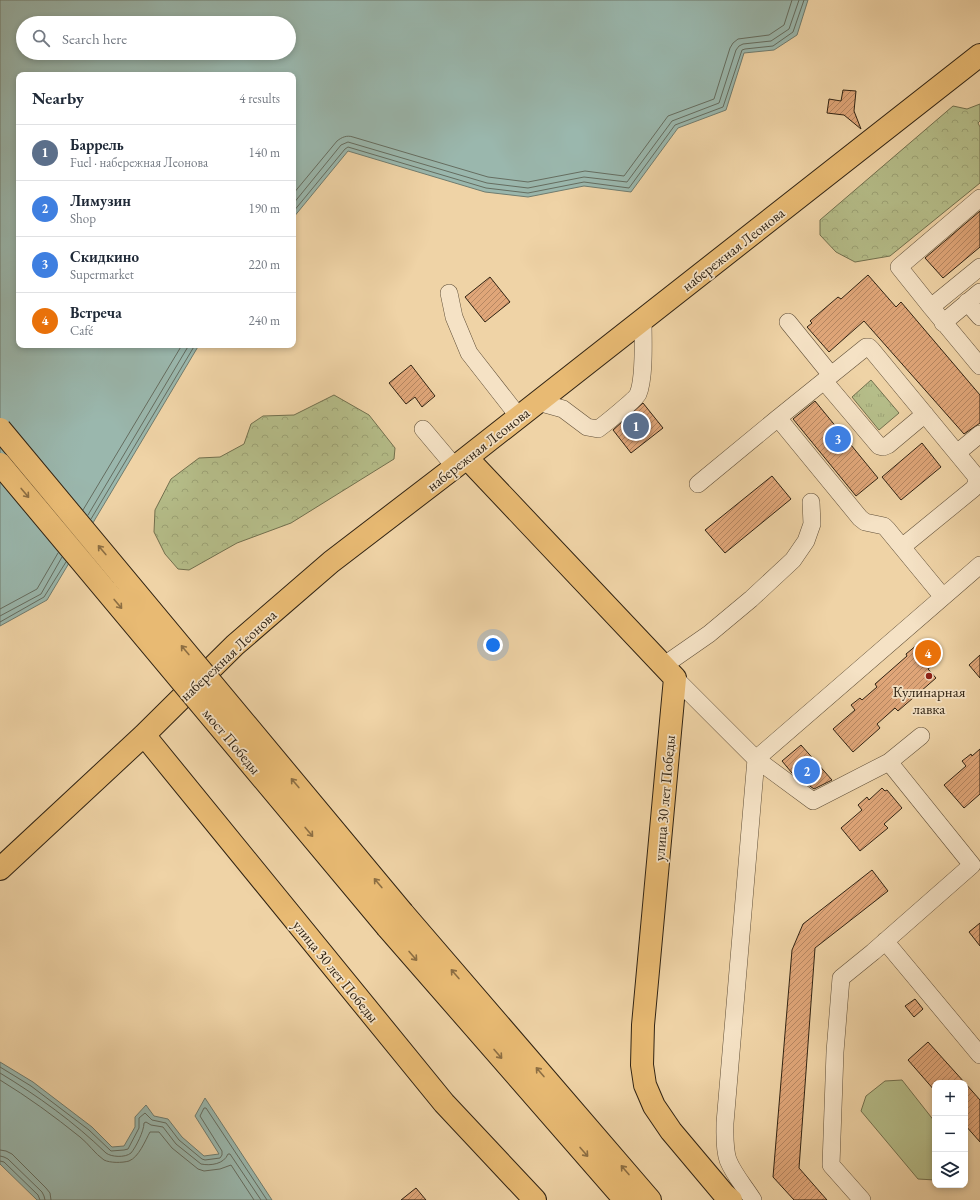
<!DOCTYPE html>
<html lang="en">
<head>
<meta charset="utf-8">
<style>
	:root { --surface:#fff; --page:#f2f2f3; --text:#1f2937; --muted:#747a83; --line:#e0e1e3; --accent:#db2777 }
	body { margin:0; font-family:"EB Garamond",serif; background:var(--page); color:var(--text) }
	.controls { position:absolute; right:12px; bottom:12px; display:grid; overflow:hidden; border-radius:8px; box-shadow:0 2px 6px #0003 }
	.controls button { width:36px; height:36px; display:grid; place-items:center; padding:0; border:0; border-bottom:1px solid var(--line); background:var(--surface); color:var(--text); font:20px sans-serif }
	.you { position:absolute; left:493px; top:645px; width:14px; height:14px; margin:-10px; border:3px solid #fff; border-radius:50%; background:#1a73e8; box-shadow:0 0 0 6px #1a73e833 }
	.badge { display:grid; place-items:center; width:26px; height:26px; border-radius:50%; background:var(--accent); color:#fff; font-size:13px; font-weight:700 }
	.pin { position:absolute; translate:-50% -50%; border:2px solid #fff; box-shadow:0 1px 4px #0006 }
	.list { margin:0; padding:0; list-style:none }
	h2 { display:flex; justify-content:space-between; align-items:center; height:52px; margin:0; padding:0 16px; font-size:17px }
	h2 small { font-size:13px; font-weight:400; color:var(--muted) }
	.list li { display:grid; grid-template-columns:26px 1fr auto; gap:12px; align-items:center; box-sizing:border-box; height:56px; padding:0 16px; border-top:1px solid var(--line) }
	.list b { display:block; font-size:15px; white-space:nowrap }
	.list p { margin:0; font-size:13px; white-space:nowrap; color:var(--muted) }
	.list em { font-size:13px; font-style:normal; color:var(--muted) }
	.icon { flex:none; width:22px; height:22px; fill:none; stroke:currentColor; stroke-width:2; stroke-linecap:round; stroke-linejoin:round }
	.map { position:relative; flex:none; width:980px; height:1200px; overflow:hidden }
	.search { position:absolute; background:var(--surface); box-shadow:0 2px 6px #0003; left:16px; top:16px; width:280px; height:44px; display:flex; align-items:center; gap:10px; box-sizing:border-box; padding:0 14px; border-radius:22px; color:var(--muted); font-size:15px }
	.panel { position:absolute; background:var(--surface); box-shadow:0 2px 6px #0003; left:16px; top:72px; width:280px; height:276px; border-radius:8px }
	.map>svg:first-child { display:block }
	.forest { fill:url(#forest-crowns); stroke:#72704e }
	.park { fill:url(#park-tufts); stroke:#72704e }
	.garden { fill:#b5bd89; stroke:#72704e }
	.water { fill:#9ab7ad; stroke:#707c6f; fill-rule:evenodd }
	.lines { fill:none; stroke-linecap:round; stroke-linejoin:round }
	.shore { stroke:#656d60; stroke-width:1 }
	.building { fill:url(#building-hatch); stroke:#302313 }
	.minor-casing { stroke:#604f38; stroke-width:18 }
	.major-casing { stroke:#302313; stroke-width:24 }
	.minor { stroke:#f5e2c5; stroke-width:17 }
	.major { stroke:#e8ba73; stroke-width:22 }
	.major-bridge-casing { stroke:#302313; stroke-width:24; stroke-linecap:butt }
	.major-bridge { stroke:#e8ba73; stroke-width:22 }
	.oneway { stroke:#8c6e43 }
	.poi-dot { fill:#8f2418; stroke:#f5e2c5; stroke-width:1.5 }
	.labels { text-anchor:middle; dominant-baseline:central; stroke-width:3.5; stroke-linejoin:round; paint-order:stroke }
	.street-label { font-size:15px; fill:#302313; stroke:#f5e2c5 }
	.poi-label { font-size:15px; fill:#302313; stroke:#f5e2c5 }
</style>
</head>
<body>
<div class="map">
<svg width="980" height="1200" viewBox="0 0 980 1200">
	<defs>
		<pattern id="forest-crowns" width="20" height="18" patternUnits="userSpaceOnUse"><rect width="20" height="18" fill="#b5bd89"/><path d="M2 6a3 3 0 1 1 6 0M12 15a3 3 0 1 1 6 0" fill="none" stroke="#9ca275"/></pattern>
		<pattern id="park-tufts" width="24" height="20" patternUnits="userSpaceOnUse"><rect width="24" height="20" fill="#b5bd89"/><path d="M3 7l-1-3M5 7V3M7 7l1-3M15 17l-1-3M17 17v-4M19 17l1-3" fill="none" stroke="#9ca275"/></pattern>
		<pattern id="building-hatch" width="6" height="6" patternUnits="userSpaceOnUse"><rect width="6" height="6" fill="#e0a679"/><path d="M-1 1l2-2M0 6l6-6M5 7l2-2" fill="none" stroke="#b68762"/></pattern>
	</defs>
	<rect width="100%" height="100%" fill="#efd3a6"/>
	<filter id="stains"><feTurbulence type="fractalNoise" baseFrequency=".005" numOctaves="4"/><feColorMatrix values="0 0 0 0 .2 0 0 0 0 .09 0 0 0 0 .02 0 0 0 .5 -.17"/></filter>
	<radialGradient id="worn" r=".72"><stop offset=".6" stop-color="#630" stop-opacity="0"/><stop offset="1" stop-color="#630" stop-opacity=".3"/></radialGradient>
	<path class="forest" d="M980,104V121L978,123L980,127V183L890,256L855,262L836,252L820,235V220L953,106L967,109Z
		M334,395L369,415L395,448L394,459L291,523L237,543L189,570L178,569L165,554L154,532L155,510L171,479L199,458L220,457L244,444L251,424L263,416L294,415Z"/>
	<path class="park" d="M871,380L899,413L879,430L852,397Z"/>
	<path class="garden" d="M902,1080L935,1122V1180L918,1179L861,1111L866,1096L885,1081Z"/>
	<path class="water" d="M0,0H808L797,35L774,50L744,53L726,110L678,128L631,192L584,186L528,197L485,192L348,151L293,218V75H19V345H199L47,600L0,626ZM23,23H289V53H23Z
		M0,1062L33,1082L92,1127L112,1147L124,1146L135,1127V1117L146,1105L154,1116L168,1119L182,1137L204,1156L219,1154L195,1116L205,1098L272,1200H37L0,1164Z"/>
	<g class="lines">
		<path class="shore" d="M293,194L337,141C342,137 347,135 353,137L488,177L528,182L585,171L624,176L668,116L714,99L730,48L733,43L738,39L769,35L784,25L792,0
			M293,204L341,145L348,142L487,183L528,188L584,177L627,182L672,121L719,103L736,50L739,46L743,44L771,41L789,29L799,0
			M293,212L345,149L348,147L486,188L528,193L584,182L629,188L675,125L723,107L742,50L745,49L773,46L793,32L804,0
			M83,510L182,345
			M88,515L189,345
			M91,519L195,345
			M0,609L37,589L58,553
			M0,616L41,594L62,557
			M0,622L44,597L66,562
			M0,1067L31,1086L89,1130L111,1151L124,1150L128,1149L139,1128V1118L145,1113L152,1120L166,1123L179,1140L202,1159L205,1160L220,1158L222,1155V1151L200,1116L204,1108H206L267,1200
			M0,1073C38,1096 74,1122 106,1153C111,1157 125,1158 131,1153C136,1147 144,1131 144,1123L146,1122L151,1125L163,1127L176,1144L201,1164C211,1166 224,1164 228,1154H230L261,1200
			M0,1080C28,1097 54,1116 80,1137C88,1143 95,1154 104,1160C110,1163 122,1163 129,1161C139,1157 145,1141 150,1132H159L172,1148L198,1169L204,1171L220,1169L231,1165L254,1200
			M0,1150L6,1151L12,1154L46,1188L50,1193L51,1200
			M0,1156L4,1157L8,1159L42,1192L44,1196L45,1200
			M0,1161L4,1162L38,1195L40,1200"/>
	</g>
	<path class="building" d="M843,90L856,91L854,111L861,129L844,115L827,113L829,99L841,101Z
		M980,211V247L943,278L925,258Z
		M868,275L896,307L901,302L980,395V423L964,434L864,321L829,352L807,327L812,323L810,321L838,297L841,299Z
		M490,277L510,302L485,322L465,297Z
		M411,365L435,396L422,407L415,397L406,404L389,383Z
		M815,401L878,478L856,496L793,419Z
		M643,403L663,428L631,453L613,430Z
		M922,443L941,467L901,500L882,477Z
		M772,476L791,499L725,553L705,530Z
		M923,640L940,659L928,669L936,678L898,711L895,708L877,724L880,728L853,752L833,729L855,710L851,705L860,698L862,700L877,687L875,684L907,656L906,654Z
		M980,655V678L969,665Z
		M801,745L832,780L814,789L792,773L782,761Z
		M980,749V794L964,808L944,785L966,766L962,761L971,754L972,756Z
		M882,788L885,791L887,790L902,808L884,824L888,828L860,851L841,828L862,810L858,805L867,797L869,800Z
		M872,870L888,891L815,948L799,1168L827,1200H794L773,1177L792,950L803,924Z
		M980,923V946L969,932Z
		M915,999L923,1009L914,1017L905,1006Z
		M928,1042L965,1083H935V1091L908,1060Z
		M965,1083L980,1100V1142L965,1125Z
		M416,1188L426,1200H401Z"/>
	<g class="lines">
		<defs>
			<path id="minor" d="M980,198L899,267L931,307L980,366
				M449,293L454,317L469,353L519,417
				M967,302L980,317
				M931,307L980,267
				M788,322L831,375
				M943,323L980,292
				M824,381L879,446L883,447L888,445L925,414
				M538,402L563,409L587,427L598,429C605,424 636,399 638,394C645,378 643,338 643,320
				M423,429L455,467
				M957,453L980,434
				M698,484L778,418
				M902,547L973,489C977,484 977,481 975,475L871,349L869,347H866L778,418L860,518L865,522L884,526L887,529L943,597
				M663,666L709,634L751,599L793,560L806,541L812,524L811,502
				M675,678L756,759L725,1123C725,1135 724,1148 728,1160C734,1175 745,1187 753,1200
				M889,762L921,736
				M885,941L980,1055
				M862,1200L831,1165L835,1052L841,978L873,952L972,865L889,762L813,801L756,759L980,565"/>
			<path id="major" d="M467,458L675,678L643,1025L642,1065L645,1085L654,1106L671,1131L724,1194L731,1200
				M144,735L444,1103L535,1200
				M0,869L144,735L235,645L331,562L455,467L980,55
				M403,913L650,1200
				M387,927L625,1200"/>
		</defs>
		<use href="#minor" class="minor-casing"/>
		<use href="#major" class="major-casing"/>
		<use href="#minor" class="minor"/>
		<use href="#major" class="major"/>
		<defs>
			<path id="major-bridge" d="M0,429L403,913
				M0,464L387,927"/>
		</defs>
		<use href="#major-bridge" class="major-bridge-casing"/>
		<use href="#major-bridge" class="major-bridge"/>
	</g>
	<defs><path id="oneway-shaft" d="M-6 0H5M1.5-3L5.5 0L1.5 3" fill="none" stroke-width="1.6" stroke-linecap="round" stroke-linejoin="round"/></defs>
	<g class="oneway">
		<use href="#oneway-shaft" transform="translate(25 493) rotate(50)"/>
		<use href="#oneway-shaft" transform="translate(102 550) rotate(-130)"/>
		<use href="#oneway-shaft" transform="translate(118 604) rotate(50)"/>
		<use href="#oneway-shaft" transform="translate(185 650) rotate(-130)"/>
		<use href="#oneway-shaft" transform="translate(295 783) rotate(-130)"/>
		<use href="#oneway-shaft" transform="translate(309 832) rotate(50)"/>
		<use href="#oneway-shaft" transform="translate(378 883) rotate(-130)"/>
		<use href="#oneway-shaft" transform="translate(413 956) rotate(49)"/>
		<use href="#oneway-shaft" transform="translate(455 974) rotate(-131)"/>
		<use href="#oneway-shaft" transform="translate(498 1054) rotate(49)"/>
		<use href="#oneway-shaft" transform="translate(540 1072) rotate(-131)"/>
		<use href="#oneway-shaft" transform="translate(584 1152) rotate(49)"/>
		<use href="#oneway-shaft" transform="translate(625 1170) rotate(-131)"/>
	</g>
	<circle class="poi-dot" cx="929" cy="676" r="4"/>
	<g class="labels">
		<g class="street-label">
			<text transform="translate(733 249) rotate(-38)">набережная Леонова</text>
			<text transform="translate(478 449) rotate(-38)">набережная Леонова</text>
			<text transform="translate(228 655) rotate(-43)">набережная Леонова</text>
			<text transform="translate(232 741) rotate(50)">мост Победы</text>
			<text transform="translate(664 798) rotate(-85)">улица 30 лет Победы</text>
			<text transform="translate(336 971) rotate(51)">улица 30 лет Победы</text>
		</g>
		<g class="poi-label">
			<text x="929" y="691">Кулинарная<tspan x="929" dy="17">лавка</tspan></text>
		</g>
	</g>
	<rect width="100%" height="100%" filter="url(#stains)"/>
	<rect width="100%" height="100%" fill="url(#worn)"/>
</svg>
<div class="controls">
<button>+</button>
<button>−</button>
<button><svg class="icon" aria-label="layers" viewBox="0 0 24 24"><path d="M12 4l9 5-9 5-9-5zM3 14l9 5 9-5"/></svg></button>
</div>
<div class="you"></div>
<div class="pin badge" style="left:636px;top:426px;background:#5c6f8a">1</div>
<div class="pin badge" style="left:807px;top:771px;background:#3f7fe0">2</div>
<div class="pin badge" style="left:838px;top:439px;background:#3f7fe0">3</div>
<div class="pin badge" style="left:928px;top:653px;background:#e8710a">4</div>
<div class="search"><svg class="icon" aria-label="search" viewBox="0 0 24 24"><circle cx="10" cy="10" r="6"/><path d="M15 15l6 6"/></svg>Search here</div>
<section class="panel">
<h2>Nearby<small>4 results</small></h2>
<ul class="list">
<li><span class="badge" style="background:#5c6f8a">1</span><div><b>Баррель</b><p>Fuel · набережная Леонова</p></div><em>140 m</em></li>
<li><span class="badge" style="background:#3f7fe0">2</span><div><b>Лимузин</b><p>Shop</p></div><em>190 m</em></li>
<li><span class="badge" style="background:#3f7fe0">3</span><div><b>Скидкино</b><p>Supermarket</p></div><em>220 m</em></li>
<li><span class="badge" style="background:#e8710a">4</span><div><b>Встреча</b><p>Café</p></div><em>240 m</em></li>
</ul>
</section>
</div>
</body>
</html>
